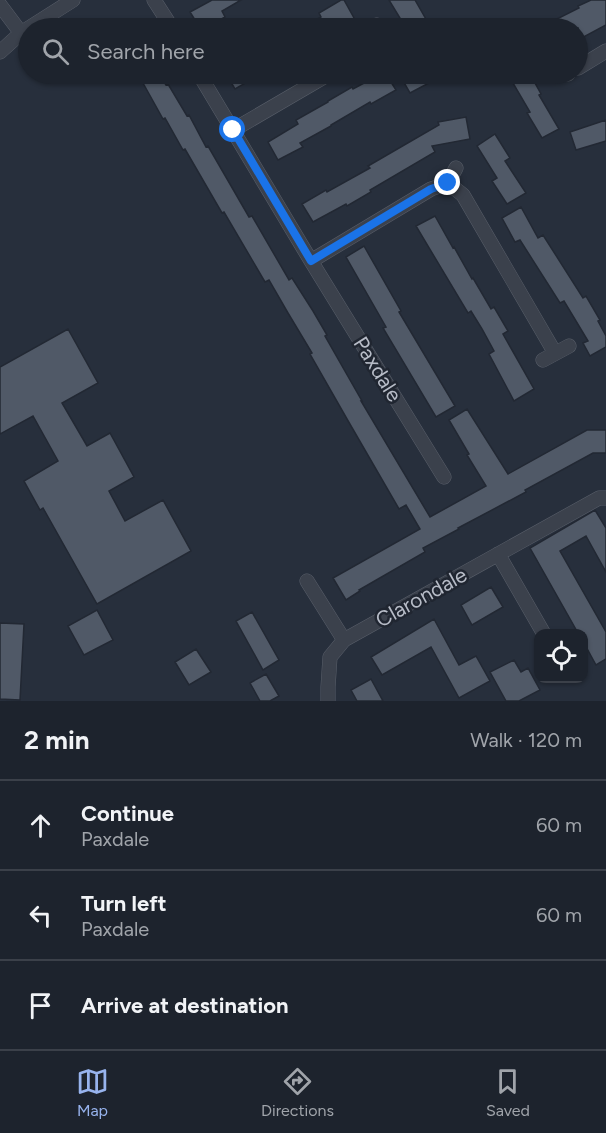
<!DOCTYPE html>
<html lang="en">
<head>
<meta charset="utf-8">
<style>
	:root { --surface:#1d232d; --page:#252b35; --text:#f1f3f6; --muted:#a0a4aa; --line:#3b4049; --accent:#97b3ed }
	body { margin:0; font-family:Figtree,sans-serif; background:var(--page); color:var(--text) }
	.controls { position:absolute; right:18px; bottom:18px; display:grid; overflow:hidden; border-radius:12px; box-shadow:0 2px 4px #0004 }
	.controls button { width:54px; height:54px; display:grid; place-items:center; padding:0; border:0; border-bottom:2px solid var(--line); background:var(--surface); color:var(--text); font:30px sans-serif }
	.stop { position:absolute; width:18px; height:18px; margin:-14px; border:4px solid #1a73e8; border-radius:50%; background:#fff }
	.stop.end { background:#1a73e8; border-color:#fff; box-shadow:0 2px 6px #0008 }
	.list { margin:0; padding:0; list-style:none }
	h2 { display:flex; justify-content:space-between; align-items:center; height:78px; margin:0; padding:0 24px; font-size:26px }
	h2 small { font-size:20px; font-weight:400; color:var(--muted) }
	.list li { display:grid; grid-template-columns:39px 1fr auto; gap:18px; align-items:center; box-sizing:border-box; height:90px; padding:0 24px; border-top:2px solid var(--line) }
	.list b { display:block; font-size:22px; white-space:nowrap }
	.list p { margin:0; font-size:20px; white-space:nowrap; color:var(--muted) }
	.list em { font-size:20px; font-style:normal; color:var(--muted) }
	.icon { flex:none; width:33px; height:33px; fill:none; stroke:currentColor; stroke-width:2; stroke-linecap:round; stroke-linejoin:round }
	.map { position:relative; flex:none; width:606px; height:701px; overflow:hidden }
	.search { position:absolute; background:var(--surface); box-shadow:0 2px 4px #0004; left:18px; right:18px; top:18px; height:66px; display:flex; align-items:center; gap:15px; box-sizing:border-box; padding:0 21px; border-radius:33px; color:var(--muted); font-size:22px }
	.sheet { height:348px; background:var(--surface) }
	nav { display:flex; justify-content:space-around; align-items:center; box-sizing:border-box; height:84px; border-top:2px solid var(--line); background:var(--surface); font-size:16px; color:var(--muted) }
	nav a { display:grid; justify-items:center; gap:3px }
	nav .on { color:var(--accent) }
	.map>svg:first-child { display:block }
	.building { fill:#505967; stroke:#222833; stroke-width:1.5 }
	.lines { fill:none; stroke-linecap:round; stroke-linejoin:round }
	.minor-casing { stroke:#595f6a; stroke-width:15 }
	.minor { stroke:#3b414c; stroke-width:14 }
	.route { stroke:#1a73e8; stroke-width:8 }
	.labels { text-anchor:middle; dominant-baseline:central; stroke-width:5; stroke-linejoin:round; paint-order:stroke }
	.street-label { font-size:21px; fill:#b7bcc7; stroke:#202631 }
</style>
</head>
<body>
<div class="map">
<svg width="606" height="701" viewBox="0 0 606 701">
	<rect width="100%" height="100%" fill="#272f3c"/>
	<path class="building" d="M212,0H241L222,11L225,17L206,28H200L190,12Z
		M341,0H344L354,18L336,28H301L321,17L319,13Z
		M389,0H415L431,28H406Z
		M591,0H606V25L578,40V28H539L579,8L578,6Z
		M138,74H159L166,85L168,84L187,116L189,115L206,147L208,146L249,217L252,216L289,280L292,278L313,311L327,335L325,336L362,401H361L430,517L486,486L467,455L469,454L449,420L467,409L508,474L587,430H606V453H593L525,490L526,492L458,528L459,529L423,548L425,552L359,590L360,591L346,600L333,578L420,529L406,505L399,509L347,419L310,354L312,353L288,313L269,280L265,282L224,212L222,213L185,149L183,150L165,118L163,119Z
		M226,74H261L235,89Z
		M381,74H386L396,90L371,104L370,102L331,125V126L300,143L303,147L278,160L268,142L298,124L296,120L328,102V101L352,87L353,89Z
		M399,74H446L410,93Z
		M518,74H530L541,94L539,95L559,129L542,138L527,113L530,112L510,78Z
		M466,117L470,139L432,146L435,152L370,190L371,192L347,206L346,204L313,222L302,204L326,190L327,192L370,168L368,166L439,125L438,122Z
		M606,120V141L576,150L570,132Z
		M495,134L510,158L505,161L526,193L507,204L492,181L497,178L477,146Z
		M521,207L538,238L543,235L583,298L586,296L600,320L598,321L606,336V347L590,356L583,343L588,341L564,301L560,303L520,240L515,242L502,218Z
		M435,216L453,248L454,247L472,279L473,278L491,309L494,307L508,331L503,334L534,389L514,401L489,354L494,351L482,329L471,311L468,313L416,226Z
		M364,246L401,311L399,312L455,406L436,417L383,328L386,327L346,257Z
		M68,329L98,383L62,403L87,446L110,433L134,477L109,491L125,521L163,500L191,551L97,604L43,508L40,510L24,481L58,461L33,416L0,434V367Z
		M595,510L606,528V572L586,536L560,551L606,632V659L596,665L584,643V633H578L530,548Z
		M491,587L503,607L472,625L461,605Z
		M97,610L113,640L84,655L68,626Z
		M252,612L279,660L263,670L236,621Z
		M434,619L459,665L476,656L490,681L459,698L431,647L382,675L371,657Z
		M0,623L24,624L20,700L0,699Z
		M196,649L211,672L189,685L175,662Z
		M514,660L521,672L528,668L540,690L519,701H506L490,672Z
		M266,674L279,696L270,701H260L250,683Z
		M371,679L383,701H357L351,690Z"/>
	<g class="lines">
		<defs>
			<path id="minor" d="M154,0L172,28
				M0,5L21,33
				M377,25L379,28
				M0,52L21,33L73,0
				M578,68L606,51
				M199,74L311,261L444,477
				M566,74H568
				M233,130L329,74
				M448,183L456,168
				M311,261L431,189L448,183L463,195L555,353
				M543,360L569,346
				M498,554L544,634
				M307,581L344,640
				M328,701V687L330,657L344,640L599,498H606"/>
		</defs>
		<use href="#minor" class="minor-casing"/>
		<use href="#minor" class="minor"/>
	</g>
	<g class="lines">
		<path class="route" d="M233,130L311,261L431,189L448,183"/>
	</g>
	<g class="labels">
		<g class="street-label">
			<text transform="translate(378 369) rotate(58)">Paxdale</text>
			<text transform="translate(421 597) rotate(-29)">Clarondale</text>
		</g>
	</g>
</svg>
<div class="controls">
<button><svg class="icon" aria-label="locate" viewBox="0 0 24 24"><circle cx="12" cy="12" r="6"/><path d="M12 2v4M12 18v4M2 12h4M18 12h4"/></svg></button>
</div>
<div class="stop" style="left:233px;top:130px"></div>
<div class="stop end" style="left:448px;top:183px"></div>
<div class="search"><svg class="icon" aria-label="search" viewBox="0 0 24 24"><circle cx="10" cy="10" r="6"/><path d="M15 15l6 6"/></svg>Search here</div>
</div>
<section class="sheet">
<h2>2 min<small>Walk · 120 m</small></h2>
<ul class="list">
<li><svg class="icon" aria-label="ahead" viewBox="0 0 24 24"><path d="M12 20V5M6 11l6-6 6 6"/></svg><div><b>Continue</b><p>Paxdale</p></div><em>60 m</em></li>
<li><svg class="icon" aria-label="left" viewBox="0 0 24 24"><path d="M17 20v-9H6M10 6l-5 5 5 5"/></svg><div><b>Turn left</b><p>Paxdale</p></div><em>60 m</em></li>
<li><svg class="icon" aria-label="arrive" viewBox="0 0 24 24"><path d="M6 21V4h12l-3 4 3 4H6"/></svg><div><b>Arrive at destination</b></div></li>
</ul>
</section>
<nav>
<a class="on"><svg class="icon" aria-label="map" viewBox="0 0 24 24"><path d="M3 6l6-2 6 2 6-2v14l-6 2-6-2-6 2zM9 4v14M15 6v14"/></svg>Map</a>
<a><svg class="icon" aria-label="directions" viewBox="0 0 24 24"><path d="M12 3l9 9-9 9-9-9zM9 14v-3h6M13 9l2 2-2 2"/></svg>Directions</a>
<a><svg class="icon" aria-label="saved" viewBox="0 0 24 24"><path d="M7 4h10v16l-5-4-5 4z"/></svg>Saved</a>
</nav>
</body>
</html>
